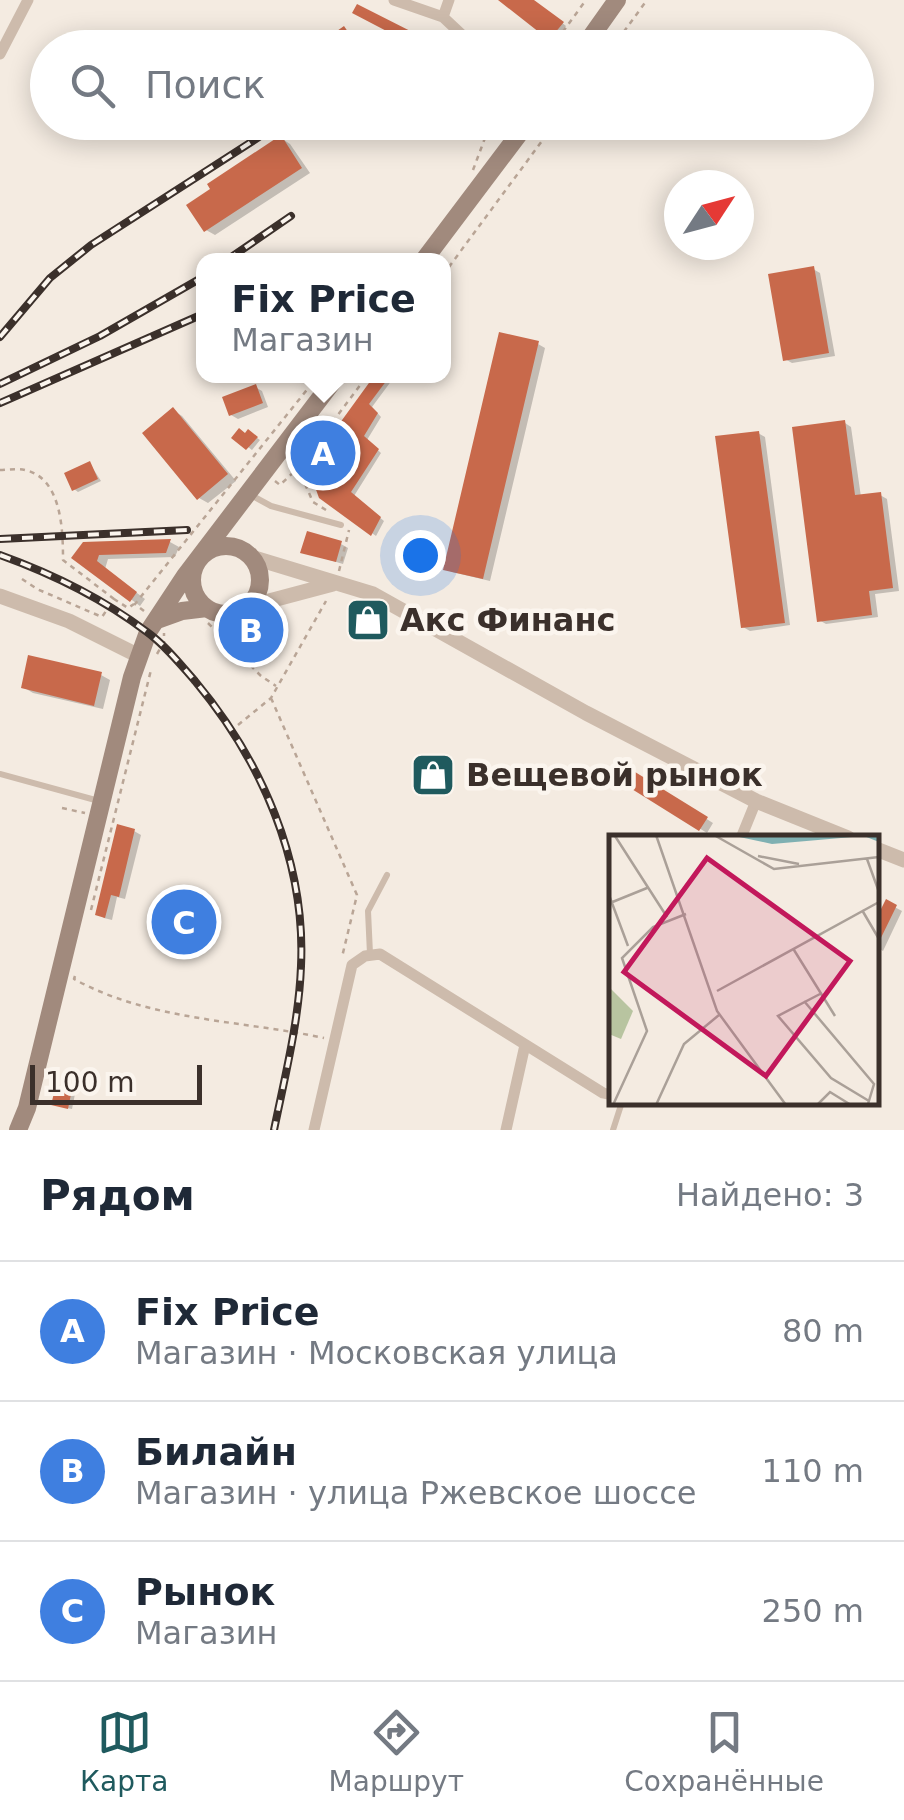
<!DOCTYPE html>
<html lang="ru">
<head>
<meta charset="utf-8">
<style>
	:root { --surface:#fff; --page:#f2f2f3; --text:#1f2937; --muted:#747a83; --line:#e0e1e3; --accent:#1f5a5e }
	body { margin:0; font-family:"DejaVu Sans",sans-serif; background:var(--page); color:var(--text) }
	.compass { position:absolute; left:664px; top:170px; width:90px; height:90px; border-radius:50%; background:var(--surface); box-shadow:0 5px 25px #0003; rotate:54deg }
	.scale { position:absolute; left:30px; bottom:25px; width:172px; box-sizing:border-box; padding-left:10px; border:5px solid #3b302b; border-top:0; font-size:28px; line-height:35px; white-space:nowrap; color:#3b302b; -webkit-text-stroke:8px #fbf5ee; paint-order:stroke }
	.you { position:absolute; left:420px; top:555px; width:35px; height:35px; margin:-25px; border:8px solid #fff; border-radius:50%; background:#1a73e8; box-shadow:0 0 0 15px #1a73e833 }
	.badge { display:grid; place-items:center; width:65px; height:65px; border-radius:50%; background:var(--accent); color:#fff; font-size:32px; font-weight:700 }
	.pin { position:absolute; translate:-50% -50%; border:5px solid #fff; box-shadow:0 2px 10px #0006 }
	.popup { position:absolute; left:196px; top:253px; width:255px; height:130px; box-sizing:border-box; display:grid; place-content:center; border-radius:20px; background:var(--surface); filter:drop-shadow(0 2px 8px #0005); font-size:32px; white-space:nowrap; color:var(--muted) }
	.popup b { font-size:38px; color:var(--text) }
	.popup::after { content:''; position:absolute; left:50%; top:100%; margin-left:-20px; border:20px solid transparent; border-top-color:var(--surface) }
	.list { margin:0; padding:0; list-style:none }
	h2 { display:flex; justify-content:space-between; align-items:center; height:130px; margin:0; padding:0 40px; font-size:42px }
	h2 small { font-size:32px; font-weight:400; color:var(--muted) }
	.list li { display:grid; grid-template-columns:65px 1fr auto; gap:30px; align-items:center; box-sizing:border-box; height:140px; padding:0 40px; border-top:2px solid var(--line) }
	.list b { display:block; font-size:38px; white-space:nowrap }
	.list p { margin:0; font-size:32px; white-space:nowrap; color:var(--muted) }
	.list em { font-size:32px; font-style:normal; color:var(--muted) }
	.icon { flex:none; width:55px; height:55px; fill:none; stroke:currentColor; stroke-width:2; stroke-linecap:round; stroke-linejoin:round }
	.map { position:relative; flex:none; width:904px; height:1130px; overflow:hidden }
	.search { position:absolute; background:var(--surface); box-shadow:0 5px 25px #0003; left:30px; right:30px; top:30px; height:110px; display:flex; align-items:center; gap:25px; box-sizing:border-box; padding:0 35px; border-radius:55px; color:var(--muted); font-size:38px }
	.sheet { height:550px; background:var(--surface) }
	nav { display:flex; justify-content:space-around; align-items:center; box-sizing:border-box; height:140px; border-top:2px solid var(--line); background:var(--surface); font-size:28px; color:var(--muted) }
	nav a { display:grid; justify-items:center; gap:5px }
	nav .on { color:var(--accent) }
	.map>svg:first-child { display:block }
	.shadow { fill:#0003 }
	.building { fill:#c8694b }
	.lines { fill:none; stroke-linecap:round; stroke-linejoin:round }
	.path { stroke:#b9a596; stroke-width:2.5; stroke-dasharray:5 5; stroke-linecap:butt }
	.service { stroke:#cdbbac; stroke-width:6 }
	.minor { stroke:#cdbbac; stroke-width:11 }
	.tertiary { stroke:#cdbbac; stroke-width:15 }
	.secondary { stroke:#a18a7d; stroke-width:18 }
	.rail-casing { stroke:#3b302b; stroke-width:8 }
	.rail { stroke:#fbf5ee; stroke-width:4; stroke-dasharray:11; stroke-linecap:butt }
	.labels { text-anchor:middle; dominant-baseline:central; stroke-width:9; stroke-linejoin:round; paint-order:stroke }
	.poi-label { font-size:32px; font-weight:bold; fill:#3b302b; stroke:#fbf5ee; text-anchor:start }
	.inset-road { fill:none; stroke:#aaa098; stroke-width:2.5 }
	.view { fill:#c2185b; fill-opacity:0.15; stroke:#c2185b; stroke-width:5 }
	.inset-edge { fill:none; stroke:#3b302b; stroke-width:5 }
</style>
</head>
<body>
<div class="map">
<svg width="904" height="1130" viewBox="0 0 904 1130">
	<rect width="100%" height="100%" fill="#f4ebe1"/>
	<path class="shadow" d="M503,0H533L566,26L555,40Z
		M344,29L353,34L363,48H317Z
		M264,122H293L278,133Z
		M281,138L290,144L310,173L215,235L206,230Z
		M813,269L820,273L835,356L792,363L785,359Z
		M538,344L545,348L490,581L452,572L445,568Z
		M377,376H395L372,407L381,417L367,440L381,453L354,496L384,521L376,536L321,496L311,467Z
		M255,387L262,391L268,407L238,419L231,415Z
		M173,410L182,416L236,481L208,503L199,498Z
		M845,423L851,427L861,497L880,495L887,499L899,591L875,594L878,617L826,624L819,620Z
		M249,432L260,440L252,450L235,437Z
		M758,433L765,437L790,625L750,631L743,627Z
		M90,464L101,481L78,492L74,489Z
		M170,542L179,547L175,557L108,559L105,569L145,599L140,606L74,557L84,544Z
		M341,544L348,548L343,564L303,552Z
		M101,675L110,680L103,709L33,693L23,687Z
		M628,770L713,823L707,833L622,780Z
		M134,831L141,835L125,899L117,897L112,920L104,918L98,914Z
		M887,903L902,911L883,951L876,947V925Z
		M71,1091L75,1094L72,1109L58,1106Z"/>
	<path class="building" d="M498,0H534L564,22L549,40Z
		M357,4L434,43L432,48H419L352,13Z
		M344,26L359,48H313Z
		M281,135L302,168L204,232L186,205L210,189L207,184Z
		M814,266L829,353L783,361L768,274Z
		M499,332L539,341L483,579L443,570Z
		M374,376H390L369,404L378,413L364,436L379,449L351,492L381,517L371,536L319,498L308,467Z
		M256,384L263,403L229,416L222,397Z
		M173,407L228,474L197,500L142,433Z
		M845,420L855,495L881,492L893,588L869,591L872,615L817,622L792,427Z
		M239,428L245,433L248,429L258,437L246,450L231,438Z
		M759,431L785,623L741,628L715,436Z
		M90,461L98,479L72,491L64,473Z
		M307,531L342,541L336,562L300,553Z
		M171,539L166,553L99,555L97,561L137,592L130,602L71,558L83,542Z
		M28,655L102,672L94,706L21,688Z
		M627,767L708,817L699,831L619,781Z
		M117,824L135,829L119,897L111,895L105,918L95,915Z
		M886,899L897,905L876,948V919Z
		M56,1085L72,1089L68,1109L51,1105Z"/>
	<g class="lines">
		<path class="path" d="M551,48L586,0
			M612,48L647,0
			M473,170L491,122
			M443,275L556,122
			M0,470C7,470 17,468 25,470C62,478 63,531 63,560L114,599
			M275,481L280,485L298,468
			M326,510L313,502L298,468L367,376
			M339,571L349,530
			M22,579L37,589L102,617L114,599L128,608L134,604
			M144,611L135,604L318,376
			M208,623L261,676L276,686
			M157,654L164,642V633
			M271,698L357,895L342,957
			M238,725L271,698L326,601
			M62,808L85,813
			M91,910L151,670
			M75,976L74,979C150,1021 240,1020 324,1038"/>
		<path class="service" d="M249,494L271,506L341,525
			M0,774L99,801
			M370,954L368,911L387,875
			M613,1130L622,1102"/>
		<path class="minor" d="M394,0L443,17L476,48
			M443,17L449,0
			M0,54L28,0
			M741,838L756,801
			M314,1130L352,965L365,956L380,954L603,1093L612,1095
			M506,1130L525,1045"/>
		<path class="tertiary" d="M251,557L373,594L586,713L756,801L848,838
			M0,596L69,621L139,656
			M246,607L333,584
			M876,849L904,860"/>
		<path class="secondary" d="M583,48L617,0
			M424,260L528,122
			M192 580a34 34 0 1 1 68 0a34 34 0 1 1-68 0Z
			M157,620L182,611L207,608
			M18,1130L27,1108L132,677L148,632L185,576L337,376"/>
		<defs>
			<path id="rail" d="M227,260L291,216
				M0,337L50,278L91,245L259,137
				M0,384L100,336L203,277
				M0,403L203,314
				M0,539L187,530
				M0,555C53,574 102,598 147,632C165,645 180,664 195,681C261,760 306,861 301,966C299,1021 285,1076 274,1130"/>
		</defs>
		<use href="#rail" class="rail-casing"/>
		<use href="#rail" class="rail"/>
	</g>
	<defs>
		<symbol id="shop-square" viewBox="-11 -11 22 22"><rect x="-9" y="-9" width="18" height="18" rx="4" fill="#1f5a5e" stroke="#fbf5ee"/><path d="M-5-2.5h2.3a2.7 3.5 0 0 1 5.4 0H5L5.5 6h-11ZM-1.5-2.5h3a1.5 2.3 0 0 0-3 0Z" fill="#fff"/></symbol>
	</defs>
	<g fill-rule="evenodd">
		<use href="#shop-square" x="343" y="595" width="50" height="50"/>
		<use href="#shop-square" x="408" y="750" width="50" height="50"/>
	</g>
	<g class="labels">
		<g class="poi-label">
			<text x="400" y="620">Акс Финанс</text>
			<text x="466" y="775">Вещевой рынок</text>
		</g>
	</g>
	<g transform="translate(609 835)">
		<rect width="270" height="270" fill="#f4ebe1"/>
		<path d="M0,152L24,176L12,204L0,199Z" fill="#b8c4a0"/>
		<path d="M121,0H270V7L255,1L163,9Z" fill="#7fb0b2"/>
		<path class="inset-road" d="M47,0L108,176L177,270M105,0L165,34L270,22M6,1L58,82M149,21L190,29M258,24L270,57M0,60L19,111M1,68L38,53M253,75L270,104M185,115L226,181M108,156L270,67M211,159L169,181L222,243L260,266M195,166L265,249L259,269M4,270L38,196L13,123L44,92L77,79M47,270L75,209L110,180M208,270L221,257L242,270"/>
		<path class="view" d="M98,23L241,126L157,241L15,137Z"/>
		<rect width="270" height="270" class="inset-edge"/>
	</g>
</svg>
<svg class="compass" viewBox="-18 -18 36 36"><path d="M0-13l5 13h-10z" fill="#e53935"/><path d="M0 13l5-13h-10z" fill="#747a83"/></svg>
<div class="scale">100 m</div>
<div class="you"></div>
<div class="pin badge" style="left:323px;top:453px;background:#3f7fe0">A</div>
<div class="popup"><b>Fix Price</b>Магазин</div>
<div class="pin badge" style="left:251px;top:630px;background:#3f7fe0">B</div>
<div class="pin badge" style="left:184px;top:922px;background:#3f7fe0">C</div>
<div class="search"><svg class="icon" aria-label="search" viewBox="0 0 24 24"><circle cx="10" cy="10" r="6"/><path d="M15 15l6 6"/></svg>Поиск</div>
</div>
<section class="sheet">
<h2>Рядом<small>Найдено: 3</small></h2>
<ul class="list">
<li><span class="badge" style="background:#3f7fe0">A</span><div><b>Fix Price</b><p>Магазин · Московская улица</p></div><em>80 m</em></li>
<li><span class="badge" style="background:#3f7fe0">B</span><div><b>Билайн</b><p>Магазин · улица Ржевское шоссе</p></div><em>110 m</em></li>
<li><span class="badge" style="background:#3f7fe0">C</span><div><b>Рынок</b><p>Магазин</p></div><em>250 m</em></li>
</ul>
</section>
<nav>
<a class="on"><svg class="icon" aria-label="map" viewBox="0 0 24 24"><path d="M3 6l6-2 6 2 6-2v14l-6 2-6-2-6 2zM9 4v14M15 6v14"/></svg>Карта</a>
<a><svg class="icon" aria-label="directions" viewBox="0 0 24 24"><path d="M12 3l9 9-9 9-9-9zM9 14v-3h6M13 9l2 2-2 2"/></svg>Маршрут</a>
<a><svg class="icon" aria-label="saved" viewBox="0 0 24 24"><path d="M7 4h10v16l-5-4-5 4z"/></svg>Сохранённые</a>
</nav>
</body>
</html>
